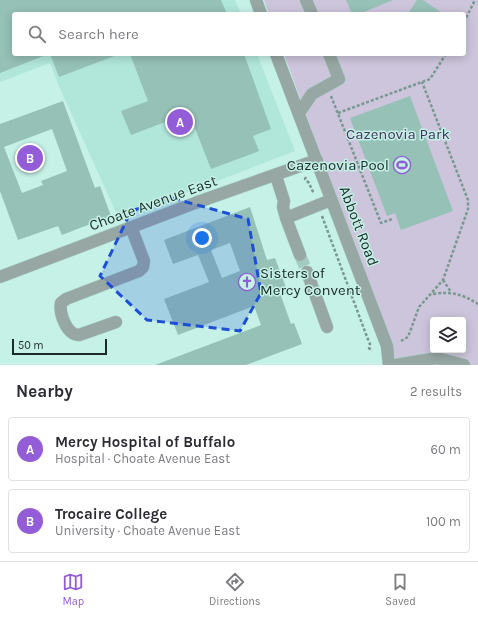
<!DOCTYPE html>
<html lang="en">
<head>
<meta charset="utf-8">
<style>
	:root { --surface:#fff; --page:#f2f2f3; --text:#2b2b33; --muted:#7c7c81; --line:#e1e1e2; --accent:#925dd6 }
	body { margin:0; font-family:Karla,sans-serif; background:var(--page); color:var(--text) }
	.controls { position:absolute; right:12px; bottom:12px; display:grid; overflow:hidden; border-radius:4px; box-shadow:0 2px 10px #0003 }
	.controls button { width:36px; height:36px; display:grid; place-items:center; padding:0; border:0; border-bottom:1px solid var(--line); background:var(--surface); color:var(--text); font:20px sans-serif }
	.scale { position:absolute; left:12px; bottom:10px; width:95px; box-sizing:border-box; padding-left:4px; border:2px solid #1b2c28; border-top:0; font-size:11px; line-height:14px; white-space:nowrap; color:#1b2c28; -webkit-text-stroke:3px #c5f1e7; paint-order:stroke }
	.you { position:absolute; left:202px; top:238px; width:14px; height:14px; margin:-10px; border:3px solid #fff; border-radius:50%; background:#1a73e8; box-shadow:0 0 0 6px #1a73e833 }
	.badge { display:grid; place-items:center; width:26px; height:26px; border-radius:50%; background:var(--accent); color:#fff; font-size:13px; font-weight:700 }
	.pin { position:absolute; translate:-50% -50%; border:2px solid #fff; box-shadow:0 1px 4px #0006 }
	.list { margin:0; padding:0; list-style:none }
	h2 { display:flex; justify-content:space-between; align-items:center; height:52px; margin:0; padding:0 16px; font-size:17px }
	h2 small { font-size:13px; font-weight:400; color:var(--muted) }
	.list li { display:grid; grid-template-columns:26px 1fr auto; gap:12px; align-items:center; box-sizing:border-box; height:64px; margin:0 8px 8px; padding:0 8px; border:1px solid var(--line); border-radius:4px }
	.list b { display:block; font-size:15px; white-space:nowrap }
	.list p { margin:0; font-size:13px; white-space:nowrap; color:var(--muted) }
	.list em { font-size:13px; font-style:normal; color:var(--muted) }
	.icon { flex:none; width:22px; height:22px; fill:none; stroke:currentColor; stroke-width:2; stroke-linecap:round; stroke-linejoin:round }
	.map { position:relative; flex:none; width:478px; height:365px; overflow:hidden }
	.search { position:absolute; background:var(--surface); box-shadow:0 2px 10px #0003; left:12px; right:12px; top:12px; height:44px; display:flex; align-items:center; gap:10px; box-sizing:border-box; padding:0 14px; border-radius:4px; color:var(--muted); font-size:15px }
	.sheet { height:196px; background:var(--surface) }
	nav { display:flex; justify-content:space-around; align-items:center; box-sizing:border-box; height:56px; border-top:1px solid var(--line); background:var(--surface); font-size:11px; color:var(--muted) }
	nav a { display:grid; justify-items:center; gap:2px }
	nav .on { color:var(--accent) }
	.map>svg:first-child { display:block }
	.built { fill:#b1e6da }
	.green { fill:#ccc5db; fill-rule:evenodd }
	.building { fill:#96c1b7; fill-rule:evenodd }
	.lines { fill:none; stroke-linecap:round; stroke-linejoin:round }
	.minor-tunnel { stroke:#a3cac1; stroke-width:12; stroke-dasharray:12 6; stroke-linecap:butt }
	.minor-casing { stroke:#a6cec5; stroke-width:13 }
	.path { stroke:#799891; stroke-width:2.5; stroke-dasharray:3 2; stroke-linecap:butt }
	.minor { stroke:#97a7a3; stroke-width:12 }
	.marked { fill:#1d4ed8; fill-opacity:0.2; stroke:#1d4ed8; stroke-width:3; stroke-dasharray:8 5; stroke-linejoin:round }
	.labels { text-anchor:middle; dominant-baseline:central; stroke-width:3; stroke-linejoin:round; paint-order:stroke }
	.park-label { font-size:15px; fill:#43325c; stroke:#c5f1e7 }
	.poi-label { font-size:15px; fill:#1b2c28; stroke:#c5f1e7; text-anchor:end }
	.street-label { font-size:15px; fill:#1b2c28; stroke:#c5f1e7 }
</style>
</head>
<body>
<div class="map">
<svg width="478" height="365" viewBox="0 0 478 365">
	<rect width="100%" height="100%" fill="#c5f1e7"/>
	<path class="built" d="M0,0H235L241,14H14V54H257L295,151L119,219L58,84L50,63L0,82Z"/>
	<path class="green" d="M264,0H478V365H398L284,54H464V14H269ZM433,320H463V350H433Z"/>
	<path class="building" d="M0,0H221L227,14H14V54L46,55L0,73Z
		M346,0H393L359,14H352Z
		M417,0H423L444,14H408Z
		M50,54H117V55L59,77Z
		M130,54H244L271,129L253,136L259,151L211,169L189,113L131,135L121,111L148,101Z
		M410,96L453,211L401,230L395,213L387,216L350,118Z
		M63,101L95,188L100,186L111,216L62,235L58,226L18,240L0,191V124ZM52,129L67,171L41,181L43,185L22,193L4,147Z
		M250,207L267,260L275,258L288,293L281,296L291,324L294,323L302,344L246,365H155L261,325L254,306L178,335L164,299L209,282L198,255L173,264L164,240ZM230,243L240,271L222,278L211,250Z"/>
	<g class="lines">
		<path class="minor-tunnel" d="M300,255L307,272"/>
		<defs>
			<path id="minor" d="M256,0L261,14
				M306,0L312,14
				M276,54L387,346L389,365
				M299,113L312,94L339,79L329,54
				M276,176L284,201L283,207L286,218L300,255
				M286,218L331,200
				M307,272L327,327
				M0,277L195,203L317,160
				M116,322L79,335C67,335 59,314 61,303L66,299L139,271L143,267L144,261L131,227
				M395,365L437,358L464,365"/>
		</defs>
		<use href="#minor" class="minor-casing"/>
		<path class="path" d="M464,22L475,0
			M331,96L381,223L392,219
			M338,113L430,79L446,54
			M306,177L305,179L309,183L314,194
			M322,216L367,337L370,344L369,348L372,351
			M443,280L451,292
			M433,294C451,291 462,294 478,304
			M401,341L408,337L419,307L443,280L468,209V200L422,82"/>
		<use href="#minor" class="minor"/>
	</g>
	<path class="marked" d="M172,198L248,219L261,293L240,331L147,320L100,276L131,211Z"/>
	<defs>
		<symbol id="stadium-ring" viewBox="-11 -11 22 22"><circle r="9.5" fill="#c5f1e7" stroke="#925dd6" stroke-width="1.5"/><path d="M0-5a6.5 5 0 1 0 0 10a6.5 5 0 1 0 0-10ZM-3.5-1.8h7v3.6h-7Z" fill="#925dd6"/></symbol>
		<symbol id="church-ring" viewBox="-11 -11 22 22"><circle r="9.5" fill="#c5f1e7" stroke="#925dd6" stroke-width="1.5"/><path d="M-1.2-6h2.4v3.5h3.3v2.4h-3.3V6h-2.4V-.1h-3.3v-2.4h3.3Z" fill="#925dd6"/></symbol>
	</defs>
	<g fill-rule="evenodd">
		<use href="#stadium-ring" x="392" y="155" width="20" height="20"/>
		<use href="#church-ring" x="237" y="272" width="20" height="20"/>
	</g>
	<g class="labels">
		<g class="park-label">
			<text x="398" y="134">Cazenovia Park</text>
		</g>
		<g class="poi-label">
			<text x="389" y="165">Cazenovia Pool</text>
			<text x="260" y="273" text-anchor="start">Sisters of<tspan x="260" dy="17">Mercy Convent</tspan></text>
		</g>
		<g class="street-label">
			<text transform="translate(153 203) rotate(-20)">Choate Avenue East</text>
			<text transform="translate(359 226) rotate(69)">Abbott Road</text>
		</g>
	</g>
</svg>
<div class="controls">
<button><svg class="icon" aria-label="layers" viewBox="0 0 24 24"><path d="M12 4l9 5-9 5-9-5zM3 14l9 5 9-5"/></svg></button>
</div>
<div class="scale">50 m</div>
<div class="you"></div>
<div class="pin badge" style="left:180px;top:122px">A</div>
<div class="pin badge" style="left:30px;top:158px">B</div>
<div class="search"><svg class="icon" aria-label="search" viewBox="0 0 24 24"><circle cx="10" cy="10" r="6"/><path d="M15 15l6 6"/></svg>Search here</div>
</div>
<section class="sheet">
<h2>Nearby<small>2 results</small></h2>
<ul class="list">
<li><span class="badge">A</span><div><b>Mercy Hospital of Buffalo</b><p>Hospital · Choate Avenue East</p></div><em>60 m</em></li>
<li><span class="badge">B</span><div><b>Trocaire College</b><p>University · Choate Avenue East</p></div><em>100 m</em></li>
</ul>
</section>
<nav>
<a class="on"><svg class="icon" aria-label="map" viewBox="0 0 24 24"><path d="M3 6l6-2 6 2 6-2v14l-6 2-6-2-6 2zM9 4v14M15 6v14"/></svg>Map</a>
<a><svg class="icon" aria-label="directions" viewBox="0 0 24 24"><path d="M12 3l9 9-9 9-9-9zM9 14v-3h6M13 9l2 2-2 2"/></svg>Directions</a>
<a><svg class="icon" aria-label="saved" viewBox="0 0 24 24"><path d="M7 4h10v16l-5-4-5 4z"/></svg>Saved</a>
</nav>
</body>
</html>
